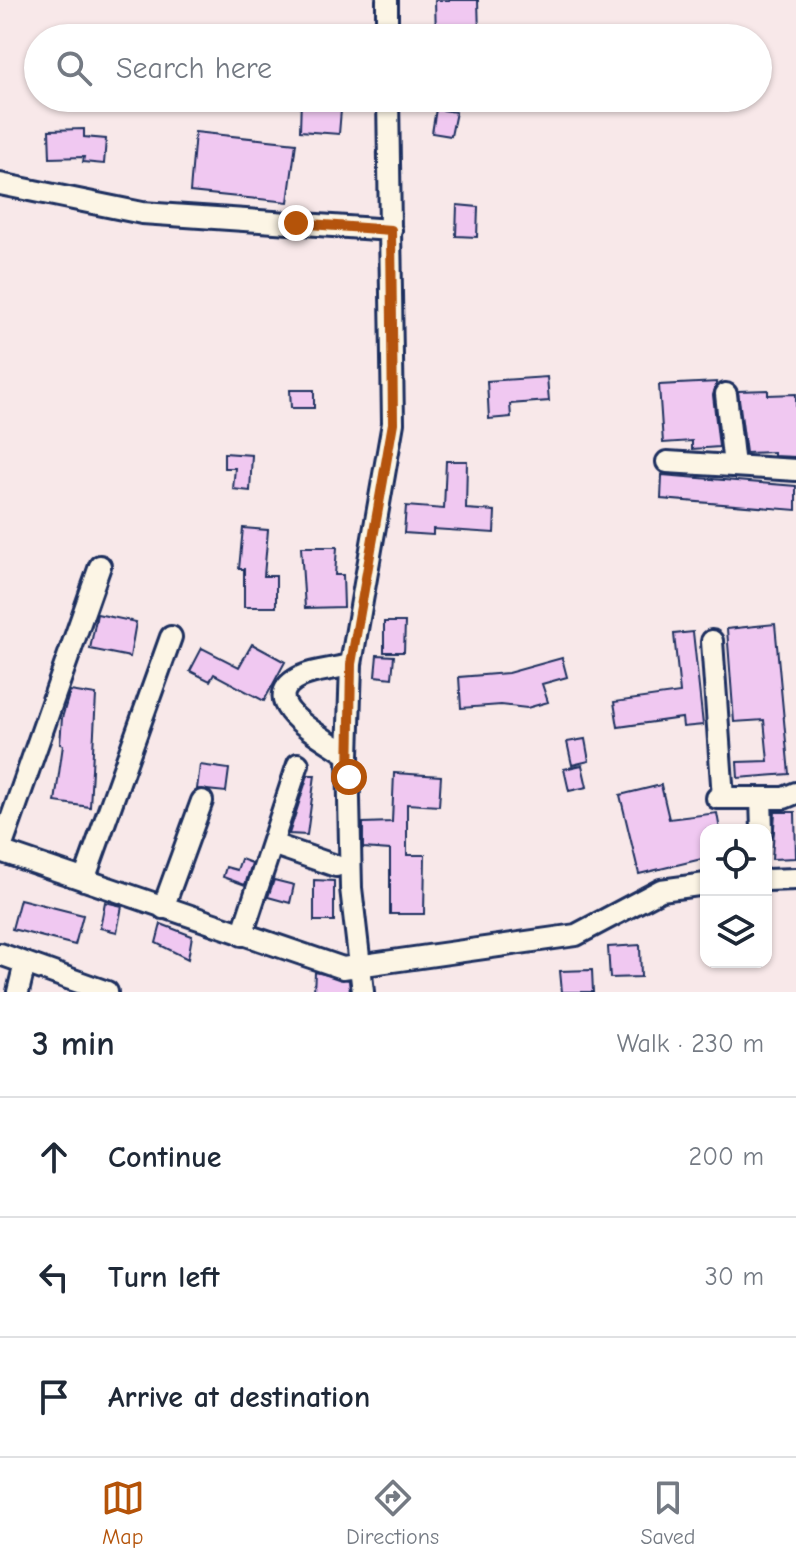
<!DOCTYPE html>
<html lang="en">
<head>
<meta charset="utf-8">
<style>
	:root { --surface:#fff; --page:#f2f2f3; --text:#1f2937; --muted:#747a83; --line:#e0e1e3; --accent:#b45309 }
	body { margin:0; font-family:"Comic Neue",sans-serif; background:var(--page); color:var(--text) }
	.controls { position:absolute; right:24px; bottom:24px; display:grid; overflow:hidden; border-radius:16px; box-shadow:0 2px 6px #0004 }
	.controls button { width:72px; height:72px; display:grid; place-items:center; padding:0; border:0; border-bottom:2px solid var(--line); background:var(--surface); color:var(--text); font:40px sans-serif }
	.stop { position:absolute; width:24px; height:24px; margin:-18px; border:6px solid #b45309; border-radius:50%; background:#fff }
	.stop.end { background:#b45309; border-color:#fff; box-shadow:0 2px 8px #0008 }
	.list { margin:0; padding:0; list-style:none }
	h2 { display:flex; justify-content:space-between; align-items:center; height:104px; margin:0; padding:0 32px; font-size:34px }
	h2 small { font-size:26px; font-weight:400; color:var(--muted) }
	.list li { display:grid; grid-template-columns:52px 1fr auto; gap:24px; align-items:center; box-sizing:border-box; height:120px; padding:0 32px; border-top:2px solid var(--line) }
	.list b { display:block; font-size:30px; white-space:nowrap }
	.list em { font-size:26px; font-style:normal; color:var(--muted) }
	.icon { flex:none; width:44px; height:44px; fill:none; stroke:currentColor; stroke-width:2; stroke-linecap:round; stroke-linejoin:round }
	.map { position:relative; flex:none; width:796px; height:992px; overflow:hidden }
	.search { position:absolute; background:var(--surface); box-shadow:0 2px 6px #0004; left:24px; right:24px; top:24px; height:88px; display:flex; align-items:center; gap:20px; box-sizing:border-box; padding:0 28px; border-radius:44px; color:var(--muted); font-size:30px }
	.sheet { height:464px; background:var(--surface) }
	nav { display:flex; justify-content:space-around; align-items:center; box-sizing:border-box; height:112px; border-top:2px solid var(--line); background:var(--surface); font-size:22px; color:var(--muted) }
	nav a { display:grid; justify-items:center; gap:4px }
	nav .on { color:var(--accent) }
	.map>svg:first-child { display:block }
	.building { fill:#f0c8f1; stroke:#1b2f5e; stroke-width:2 }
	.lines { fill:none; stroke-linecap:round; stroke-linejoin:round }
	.minor-casing { stroke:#1b2f5e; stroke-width:26 }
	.minor { stroke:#fcf5e5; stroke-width:20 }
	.route { stroke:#b45309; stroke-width:10 }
</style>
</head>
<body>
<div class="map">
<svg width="796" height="992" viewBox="0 0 796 992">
	<rect width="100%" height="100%" fill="#f8e8e9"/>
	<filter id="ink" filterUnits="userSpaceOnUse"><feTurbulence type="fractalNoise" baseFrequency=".0125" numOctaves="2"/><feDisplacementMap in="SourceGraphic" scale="16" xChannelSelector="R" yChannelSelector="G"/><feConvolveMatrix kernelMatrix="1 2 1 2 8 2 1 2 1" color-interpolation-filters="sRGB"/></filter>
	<g filter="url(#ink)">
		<path class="building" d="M435,0H478L479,34L436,35Z
			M301,98H342L339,134L300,131Z
			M436,109L456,112L451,136L432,133Z
			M84,129V137L106,139L104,164L83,162L84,157L50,158L49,130Z
			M195,132L296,143L288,202L190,192Z
			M457,205L478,207L477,237L456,236Z
			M547,377L549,401L510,404L511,417L489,419L487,381Z
			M717,382L713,395L719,447L692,449V441L663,443L659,385Z
			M290,390H314V408H291Z
			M768,390V395L796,394V457L774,456V452L746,453L738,391Z
			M224,453L252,455L250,491L233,489L235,468H224Z
			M446,461H467L466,509L495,511L494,533L433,529V535L404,533L406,506L444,509Z
			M662,475L796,486V510L661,499Z
			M243,528L268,530L264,576H276V607H244V569H239Z
			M301,547H337L335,575H343L344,607L305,608Z
			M97,614L136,622L130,657L90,649Z
			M384,622H405L404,652H384Z
			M775,624L789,774L738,778L737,762L768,761L764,720L734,722L727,629Z
			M693,632L703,725L683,727L682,718L618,727L614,702L680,693L674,634Z
			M252,644L285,662L264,701L214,674L210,681L190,671L202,648L239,667Z
			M377,655L394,656L392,678L375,676Z
			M562,658L567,677L542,684L548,702L527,708L501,705L461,708L459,677L508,673Z
			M70,691L96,695L90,807L55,802L63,745L60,744L62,718Z
			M585,739L589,761L572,765L567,742Z
			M200,765L229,769L226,792L197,789Z
			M582,765L587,787L569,791L564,769Z
			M394,773L441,776L439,806L407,804V855H425L424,914H390V850L363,848V823L392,822Z
			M308,775H315L307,835L289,834Z
			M661,785L669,819L717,813L720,830H706V858L639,874L620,795Z
			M775,812H795L796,858L772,859Z
			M241,859L252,863L245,885L223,877L226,867L237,870Z
			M274,880L294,885L290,903L268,897Z
			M314,880L334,881V921H314Z
			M20,899L83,915L75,945L12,929Z
			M105,902L122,906L117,932L100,928Z
			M161,924L192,936L188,959L156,943Z
			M640,945L641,977L610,978L608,947Z
			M592,970L593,992H562L560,971Z
			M315,972L349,980L350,992H314Z"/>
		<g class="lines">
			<defs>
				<path id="minor" d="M387,0V38
					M0,184L142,213L391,230
					M726,394L734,466
					M667,462L796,470
					M712,641L723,798
					M348,755C325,738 249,701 302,676C317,669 335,670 351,664
					M717,798H784L796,793
					M761,798L762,830
					M272,844L336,866
					M0,851L343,968L576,935L661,890L706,884
					M0,851L100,566
					M84,880L171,637
					M766,880L796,879
					M163,908L202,801
					M242,935L298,764
					M0,954L107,992
					M18,992L25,963
					M363,992L351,888L348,755L351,664L393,423L388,98"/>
			</defs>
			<use href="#minor" class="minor-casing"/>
			<use href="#minor" class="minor"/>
		</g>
	</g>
	<g class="lines" filter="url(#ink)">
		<path class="route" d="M296,223L391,230L393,423L351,664L349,777"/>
	</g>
</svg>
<div class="controls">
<button><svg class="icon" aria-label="locate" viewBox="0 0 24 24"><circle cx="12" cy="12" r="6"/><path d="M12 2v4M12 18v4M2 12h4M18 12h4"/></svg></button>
<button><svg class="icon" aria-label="layers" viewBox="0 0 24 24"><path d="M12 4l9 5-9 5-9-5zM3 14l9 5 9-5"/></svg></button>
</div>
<div class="stop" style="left:349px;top:777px"></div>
<div class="stop end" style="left:296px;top:223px"></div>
<div class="search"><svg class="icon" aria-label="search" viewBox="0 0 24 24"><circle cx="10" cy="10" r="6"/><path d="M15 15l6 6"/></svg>Search here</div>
</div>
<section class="sheet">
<h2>3 min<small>Walk · 230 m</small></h2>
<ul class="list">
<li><svg class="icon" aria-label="ahead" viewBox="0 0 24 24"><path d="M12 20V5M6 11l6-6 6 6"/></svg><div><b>Continue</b></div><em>200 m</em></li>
<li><svg class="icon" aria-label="left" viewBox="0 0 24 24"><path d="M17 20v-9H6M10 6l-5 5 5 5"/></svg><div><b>Turn left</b></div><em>30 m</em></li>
<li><svg class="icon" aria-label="arrive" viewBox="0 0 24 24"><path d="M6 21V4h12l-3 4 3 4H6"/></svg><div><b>Arrive at destination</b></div></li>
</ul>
</section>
<nav>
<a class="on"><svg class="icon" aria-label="map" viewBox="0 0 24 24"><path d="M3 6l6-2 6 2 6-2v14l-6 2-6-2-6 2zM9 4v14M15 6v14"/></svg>Map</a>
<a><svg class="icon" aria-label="directions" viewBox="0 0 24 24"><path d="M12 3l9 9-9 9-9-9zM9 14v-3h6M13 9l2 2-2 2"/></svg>Directions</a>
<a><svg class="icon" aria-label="saved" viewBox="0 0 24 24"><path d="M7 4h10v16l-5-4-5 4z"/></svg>Saved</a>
</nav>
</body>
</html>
